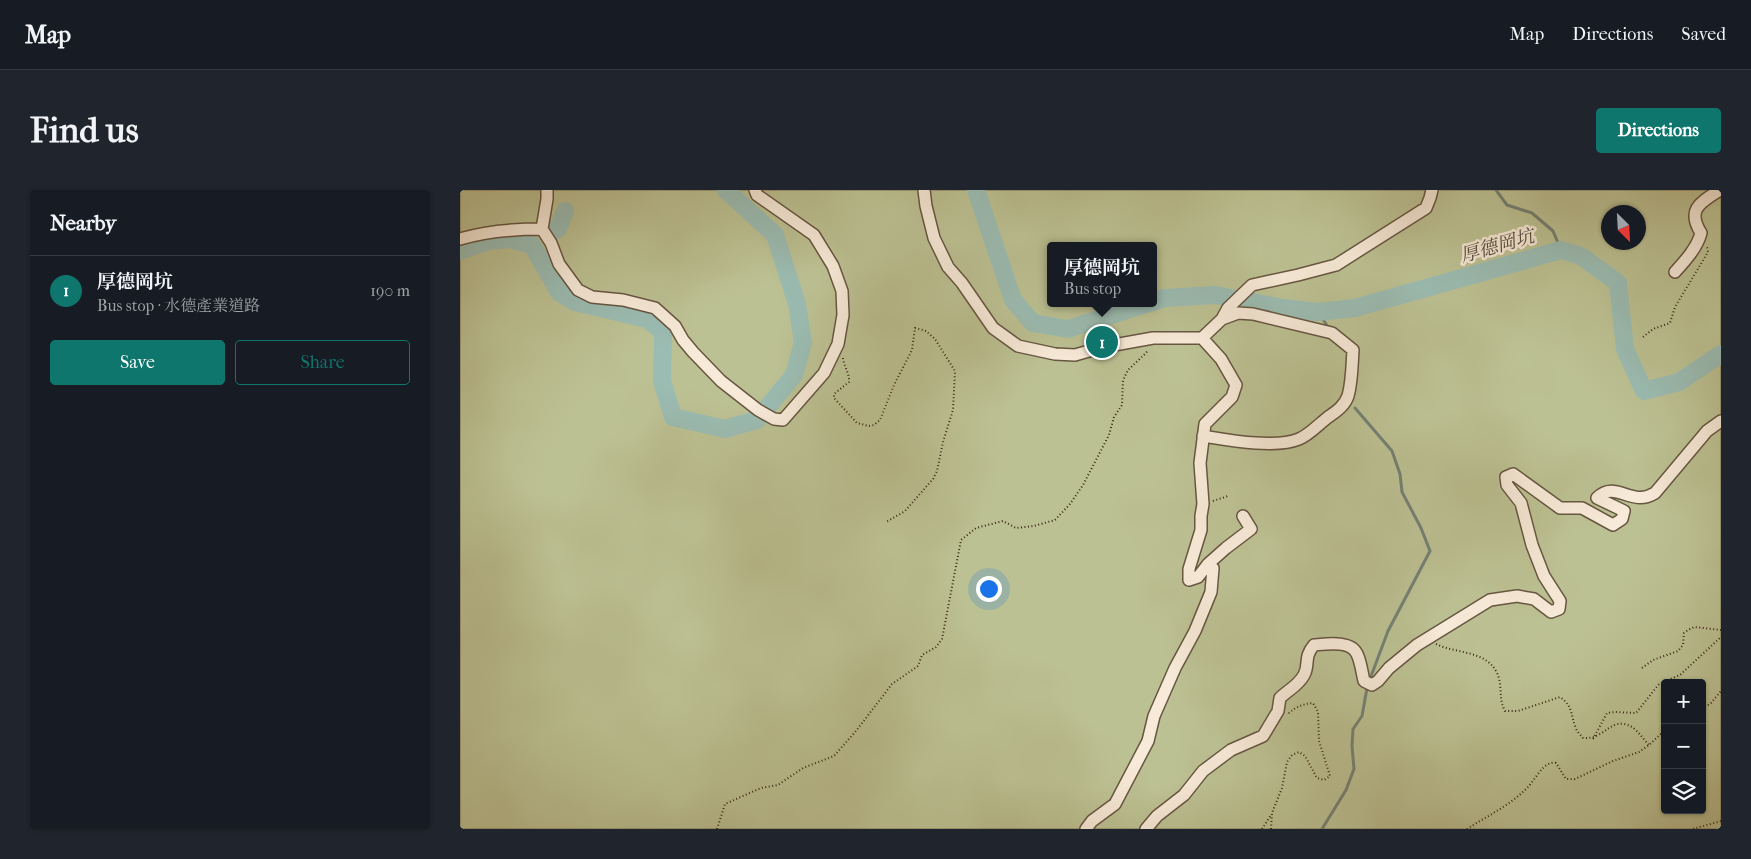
<!DOCTYPE html>
<html lang="en">
<head>
<meta charset="utf-8">
<style>
	:root { --surface:#171b24; --page:#20242c; --text:#f1f3f6; --muted:#9ea1a6; --line:#363941; --accent:#0f766e }
	body { margin:0; font-family:"IM FELL French Canon","Noto Serif TC",serif; background:var(--page); color:var(--text) }
	.controls { position:absolute; right:15px; bottom:15px; display:grid; overflow:hidden; border-radius:5px; box-shadow:0 1px 4px #0004 }
	.controls button { width:45px; height:45px; display:grid; place-items:center; padding:0; border:0; border-bottom:1px solid var(--line); background:var(--surface); color:var(--text); font:25px sans-serif }
	.compass { position:absolute; left:1141px; top:15px; width:45px; height:45px; border-radius:50%; background:var(--surface); box-shadow:0 1px 4px #0004; rotate:156deg }
	.you { position:absolute; left:528px; top:398px; width:18px; height:18px; margin:-12px; border:4px solid #fff; border-radius:50%; background:#1a73e8; box-shadow:0 0 0 8px #1a73e833 }
	.badge { display:grid; place-items:center; width:32px; height:32px; border-radius:50%; background:var(--accent); color:#fff; font-size:16px; font-weight:700 }
	.pin { position:absolute; translate:-50% -50%; border:2px solid #fff; box-shadow:0 1px 5px #0006 }
	.popup { position:absolute; left:587px; top:52px; width:110px; height:65px; box-sizing:border-box; display:grid; place-content:center; border-radius:5px; background:var(--surface); filter:drop-shadow(0 1px 4px #0005); font-size:16px; white-space:nowrap; color:var(--muted) }
	.popup b { font-size:19px; color:var(--text) }
	.popup::after { content:''; position:absolute; left:50%; top:100%; margin-left:-10px; border:10px solid transparent; border-top-color:var(--surface) }
	.list { margin:0; padding:0; list-style:none }
	h2 { display:flex; justify-content:space-between; align-items:center; height:65px; margin:0; padding:0 20px; font-size:21px }
	h2 small { font-size:16px; font-weight:400; color:var(--muted) }
	.list li { display:grid; grid-template-columns:32px 1fr auto; gap:15px; align-items:center; box-sizing:border-box; height:70px; padding:0 20px; border-top:1px solid var(--line) }
	.list b { display:block; font-size:19px; white-space:nowrap }
	.list p { margin:0; font-size:16px; white-space:nowrap; color:var(--muted) }
	.list em { font-size:16px; font-style:normal; color:var(--muted) }
	.actions { display:flex; gap:10px; padding:15px 20px }
	.actions a { flex:1; padding:11px 0; border:1px solid var(--accent); border-radius:5px; text-align:center; font-size:18px; color:var(--accent) }
	.actions .main { background:var(--accent); color:#fff }
	.icon { flex:none; width:28px; height:28px; fill:none; stroke:currentColor; stroke-width:2; stroke-linecap:round; stroke-linejoin:round }
	.map { position:relative; flex:none; width:1261px; height:639px; overflow:hidden; border-radius:5px }
	header { display:flex; align-items:center; gap:30px; box-sizing:border-box; height:70px; padding:0 25px; background:var(--surface); border-bottom:1px solid var(--line) }
	header strong { font-size:24px }
	nav { display:flex; gap:28px; margin-inline-start:auto; font-size:18px }
	.intro { display:flex; align-items:center; justify-content:space-between; box-sizing:border-box; height:120px; padding:0 30px }
	h1 { margin:0; font-size:35px }
	.button { padding:12px 22px; border-radius:5px; background:var(--accent); color:#fff; font-size:18px; font-weight:700 }
	main { display:flex; gap:30px; padding:0 30px }
	aside { flex:1; background:var(--surface); border-radius:5px; box-shadow:0 1px 4px #0004 }
	.map>svg:first-child { display:block }
	.green { fill:#bcc193; stroke:#7a7455; fill-rule:evenodd }
	.lines { fill:none; stroke-linecap:round; stroke-linejoin:round }
	.stream { stroke:#748174; stroke-width:3 }
	.river { stroke:#9bbcb2; stroke-width:18 }
	.minor-casing { stroke:#675642; stroke-width:14 }
	.path { stroke:#392817; stroke-width:2; stroke-dasharray:1 2.5; stroke-linecap:butt }
	.minor { stroke:#f7ead8; stroke-width:11 }
	.labels { text-anchor:middle; dominant-baseline:central; stroke-width:5; stroke-linejoin:round; paint-order:stroke }
	.water-label { font-size:19px; font-style:italic; fill:#524d3e; stroke:#f7ead8 }
</style>
</head>
<body>
<header>
<strong>Map</strong>
<nav><a>Map</a><a>Directions</a><a>Saved</a></nav>
</header>
<div class="intro"><h1>Find us</h1><a class="button">Directions</a></div>
<main>
<aside>
<h2>Nearby<small></small></h2>
<ul class="list">
<li><span class="badge">1</span><div><b>厚德岡坑</b><p>Bus stop · 水德產業道路</p></div><em>190 m</em></li>
</ul>
<div class="actions"><a class="main">Save</a><a>Share</a></div>
</aside>
<div class="map">
<svg width="1261" height="639" viewBox="0 0 1261 639">
	<rect width="100%" height="100%" fill="#f2dec3"/>
	<filter id="stains"><feTurbulence type="fractalNoise" baseFrequency=".004" numOctaves="4"/><feColorMatrix values="0 0 0 0 .2 0 0 0 0 .09 0 0 0 0 .02 0 0 0 .5 -.17"/></filter>
	<radialGradient id="worn" r=".72"><stop offset=".6" stop-color="#630" stop-opacity="0"/><stop offset="1" stop-color="#630" stop-opacity=".3"/></radialGradient>
	<path class="green" d="M0,0H1261V639H0ZM1148,22H1178V52H1148ZM591,56H693V113H591ZM1205,493H1242V620H1205Z"/>
	<g class="lines">
		<path class="stream" d="M1036,0L1047,15L1072,23L1093,41L1101,60
			M858,122L868,137
			M895,218L932,261L940,284L942,302L961,338L970,361L928,441L910,489
			M862,639L886,600L894,579L892,556L893,539L902,526L907,498"/>
		<path class="river" d="M516,0L553,110L573,133L608,139L689,113
			M94,41L98,39L105,21
			M0,61L28,51L49,49L72,55L99,102L115,112L187,129L203,142L202,191L213,227L265,239L297,230L334,185L343,153L337,114L315,45L266,0
			M693,112L704,108L755,105L823,118L858,122L895,118L1101,60L1121,66L1158,93L1165,159L1184,201L1219,192L1261,164"/>
		<defs>
			<path id="minor" d="M464,0L466,16L474,48L488,77L502,93L533,138L558,156L595,164L615,165L643,157L693,148H742L762,129L768,118L792,95L838,85L876,75L966,18L970,8L972,0
				M82,39L91,53L99,74L118,100L132,107L163,110L195,118L215,136L223,150L233,162L261,191L298,220L314,229L323,230L364,183L378,154L383,125L382,101L373,76L354,45L297,5L295,0
				M82,39L87,9V0
				M0,49C27,41 54,39 82,39
				M1215,82C1225,71 1237,58 1241,43C1226,19 1241,12 1260,0
				M743,246C768,250 815,259 839,249C849,245 858,235 867,228C875,222 884,217 888,206C892,192 892,175 893,160L872,143L793,124L778,123L762,129
				M748,374L766,358L791,339L783,326
				M626,639L632,631L655,614L688,551L694,526L715,478L735,441L751,402L753,378L748,374L738,387L729,390V379L741,340V326L743,314L740,273L745,234L772,207L776,195L761,169L742,148
				M686,639L697,626L724,605L743,581L771,560L803,546L818,521L820,508C828,500 838,496 844,485C850,474 843,468 854,455C866,454 891,450 897,464C901,472 902,483 904,491L912,495L918,491L929,478L957,455L1030,410L1057,406L1074,409L1091,422L1099,419L1100,411L1084,386L1072,355L1061,313L1047,295L1046,287L1053,284L1100,318H1122L1153,335L1162,329L1164,321L1137,308C1156,289 1171,318 1195,303L1247,241L1261,231"/>
		</defs>
		<use href="#minor" class="minor-casing"/>
		<path class="path" d="M1183,147L1193,139L1210,133L1215,117L1248,62L1247,56
			M383,168C384,177 390,184 389,192L374,204V208L397,233L409,236L414,235L420,230L434,195L452,160L455,138L466,141L475,149L495,181L493,220L483,252L477,281L473,289L445,321L426,332
			M753,311L768,306
			M976,454C996,464 1026,460 1037,483C1043,496 1038,508 1045,521H1058L1100,507C1114,517 1110,525 1116,538C1117,542 1121,545 1123,548C1146,550 1150,525 1172,537C1178,541 1184,550 1189,555
			M1182,478L1193,470L1218,461L1223,455L1224,443L1228,440L1234,437L1261,440
			M1242,519L1251,513L1261,501
			M1133,549L1147,523L1155,522L1176,523L1199,494L1220,485L1261,447
			M257,639L265,614L301,598L318,595L343,578L374,566L396,541L432,494L458,476L462,465L476,457L482,449L501,350L516,338L543,331L556,338L574,336L595,330L610,314L623,295L649,245L654,227L662,215L663,190L668,180L686,163L688,160
			M802,639L811,625
			M811,639L812,623L822,598L827,572L832,565L839,562L845,566L857,588L864,590L870,586L859,551L858,522L853,513C842,514 835,517 827,525
			M1007,639C1027,626 1051,615 1068,597C1075,590 1084,570 1096,573L1106,589H1115L1153,571L1179,562L1189,555L1205,540
			M1233,639L1261,631"/>
		<use href="#minor" class="minor"/>
	</g>
	<g class="labels">
		<g class="water-label">
			<text transform="translate(1037 56) rotate(-16)">厚德岡坑</text>
		</g>
	</g>
	<rect width="100%" height="100%" filter="url(#stains)"/>
	<rect width="100%" height="100%" fill="url(#worn)"/>
</svg>
<div class="controls">
<button>+</button>
<button>−</button>
<button><svg class="icon" aria-label="layers" viewBox="0 0 24 24"><path d="M12 4l9 5-9 5-9-5zM3 14l9 5 9-5"/></svg></button>
</div>
<svg class="compass" viewBox="-18 -18 36 36"><path d="M0-13l5 13h-10z" fill="#e53935"/><path d="M0 13l5-13h-10z" fill="#9ea1a6"/></svg>
<div class="you"></div>
<div class="pin badge" style="left:642px;top:152px">1</div>
<div class="popup"><b>厚德岡坑</b>Bus stop</div>
</div>
</main>
</body>
</html>
